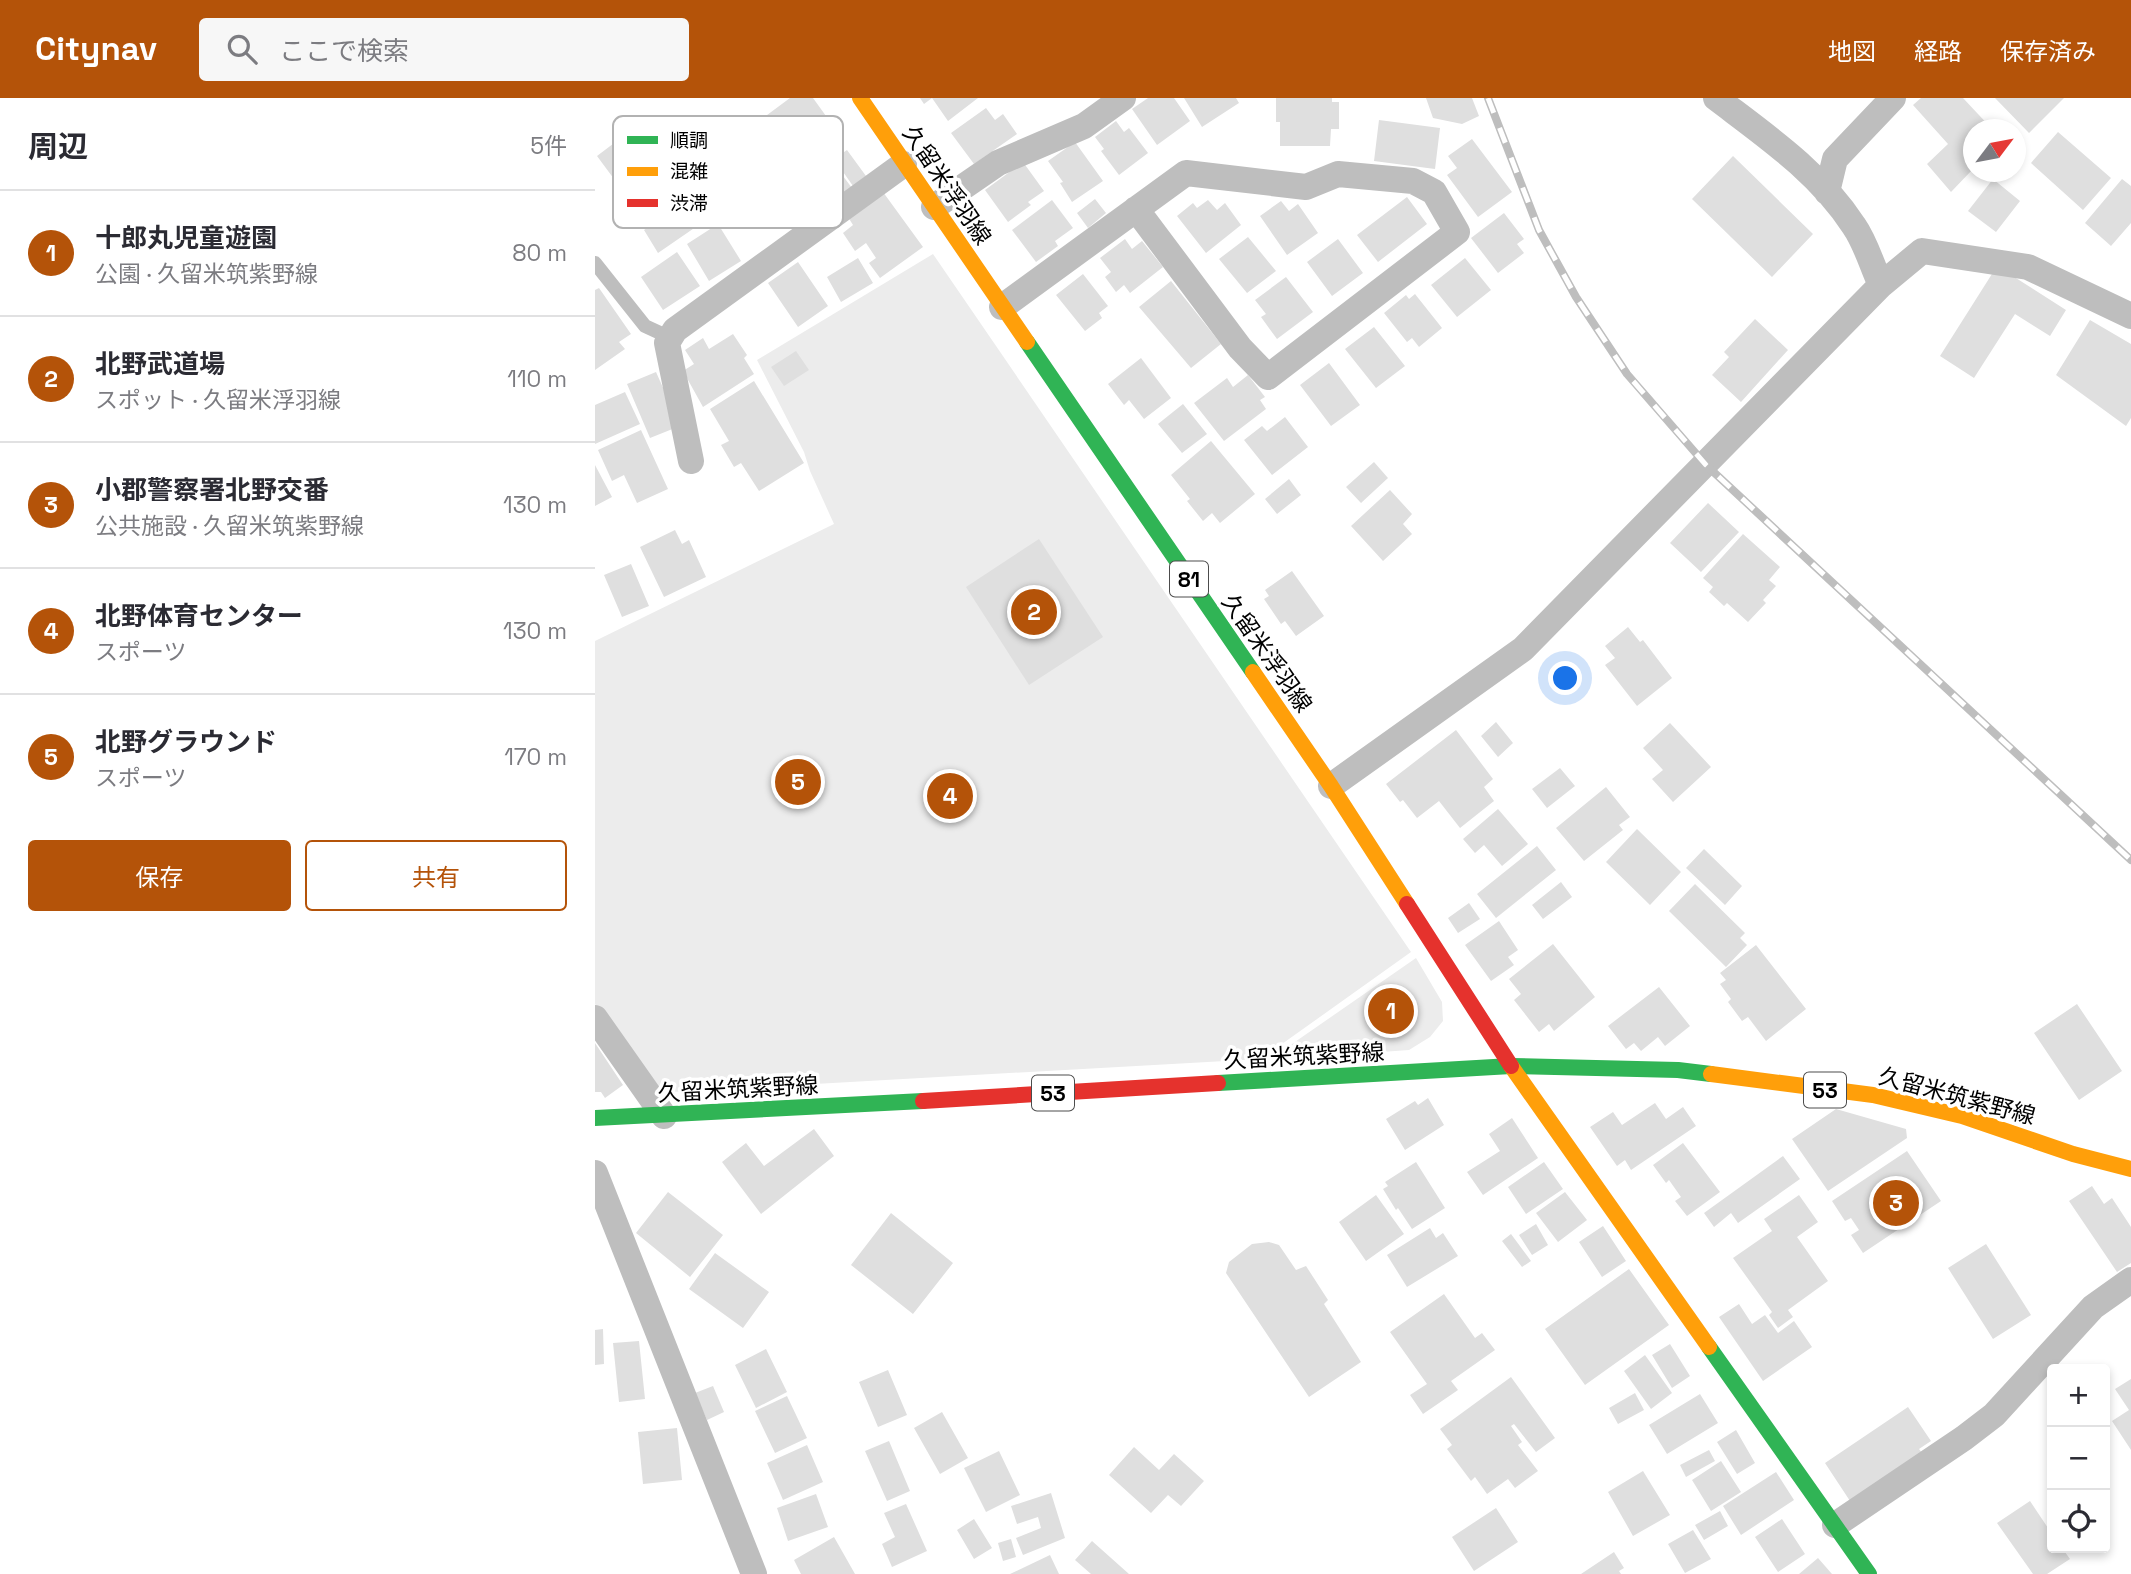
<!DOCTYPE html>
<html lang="ja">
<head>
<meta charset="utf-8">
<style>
	:root { --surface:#fff; --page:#f7f7f7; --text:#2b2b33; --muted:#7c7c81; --line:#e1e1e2; --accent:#b45309 }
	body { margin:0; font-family:"Space Grotesk","Noto Sans JP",sans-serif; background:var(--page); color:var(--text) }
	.controls { position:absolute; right:21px; bottom:21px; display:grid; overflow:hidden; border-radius:7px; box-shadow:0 4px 10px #0003 }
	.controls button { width:63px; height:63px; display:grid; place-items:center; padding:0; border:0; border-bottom:2px solid var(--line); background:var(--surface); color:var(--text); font:35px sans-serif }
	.compass { position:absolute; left:1368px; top:21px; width:63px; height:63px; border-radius:50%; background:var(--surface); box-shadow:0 4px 10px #0003; rotate:58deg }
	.you { position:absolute; left:971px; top:581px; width:24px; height:24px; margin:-18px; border:5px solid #fff; border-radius:50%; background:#1a73e8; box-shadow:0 0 0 10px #1a73e833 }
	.badge { display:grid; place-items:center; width:46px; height:46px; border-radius:50%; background:var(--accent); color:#fff; font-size:23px; font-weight:700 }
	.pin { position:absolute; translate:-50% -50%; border:4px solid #fff; box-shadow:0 2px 7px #0006 }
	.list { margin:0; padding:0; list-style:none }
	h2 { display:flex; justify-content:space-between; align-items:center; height:91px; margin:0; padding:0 28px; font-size:30px }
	h2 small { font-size:23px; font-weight:400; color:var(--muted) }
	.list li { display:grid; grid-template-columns:46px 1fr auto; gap:21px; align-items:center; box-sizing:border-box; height:126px; padding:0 28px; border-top:2px solid var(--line) }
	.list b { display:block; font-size:26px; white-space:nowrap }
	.list p { margin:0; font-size:23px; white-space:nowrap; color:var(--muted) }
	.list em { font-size:23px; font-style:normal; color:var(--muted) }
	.actions { display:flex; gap:14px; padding:21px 28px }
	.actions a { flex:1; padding:16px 0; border:2px solid var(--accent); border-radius:7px; text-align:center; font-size:24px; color:var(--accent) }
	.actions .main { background:var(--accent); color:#fff }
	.icon { flex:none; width:38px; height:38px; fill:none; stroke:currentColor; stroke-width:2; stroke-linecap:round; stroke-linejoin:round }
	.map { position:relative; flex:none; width:1536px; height:1476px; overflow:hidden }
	header { display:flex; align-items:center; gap:42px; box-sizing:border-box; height:98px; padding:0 35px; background:var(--accent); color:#fff }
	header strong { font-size:33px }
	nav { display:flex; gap:38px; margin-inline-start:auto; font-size:24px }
	.search { width:490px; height:63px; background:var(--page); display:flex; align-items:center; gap:18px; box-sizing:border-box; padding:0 24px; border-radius:7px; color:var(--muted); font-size:26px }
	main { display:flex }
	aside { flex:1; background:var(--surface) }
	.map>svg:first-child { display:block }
	.green { fill:#ececec }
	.building { fill:#dfdfdf }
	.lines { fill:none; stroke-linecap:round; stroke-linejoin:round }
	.lane { stroke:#bebebe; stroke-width:14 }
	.street { stroke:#bebebe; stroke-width:26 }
	.fast { stroke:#30b455; stroke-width:16 }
	.slow { stroke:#ff9f0a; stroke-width:16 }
	.jam { stroke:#e5322d; stroke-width:16 }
	.rail-casing { stroke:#bebebe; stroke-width:8 }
	.rail { stroke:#fff; stroke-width:5; stroke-dasharray:16; stroke-linecap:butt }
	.labels { text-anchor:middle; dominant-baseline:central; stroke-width:7; stroke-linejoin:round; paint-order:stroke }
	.shield { fill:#fff; stroke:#4c4c4c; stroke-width:2 }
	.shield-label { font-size:21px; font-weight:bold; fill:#000 }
	.street-label { font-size:23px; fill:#000; stroke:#fff }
	.key { fill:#fff; stroke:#b2b2b2; stroke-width:2 }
	.key-label { font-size:19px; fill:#000 }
</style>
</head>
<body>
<header>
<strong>Citynav</strong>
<div class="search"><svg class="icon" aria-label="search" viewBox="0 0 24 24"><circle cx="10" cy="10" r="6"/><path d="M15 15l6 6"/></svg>ここで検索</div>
<nav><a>地図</a><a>経路</a><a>保存済み</a></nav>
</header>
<main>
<aside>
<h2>周辺<small>5件</small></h2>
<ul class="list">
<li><span class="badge">1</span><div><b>十郎丸児童遊園</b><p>公園 · 久留米筑紫野線</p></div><em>80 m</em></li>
<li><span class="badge">2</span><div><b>北野武道場</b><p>スポット · 久留米浮羽線</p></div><em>110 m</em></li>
<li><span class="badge">3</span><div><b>小郡警察署北野交番</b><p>公共施設 · 久留米筑紫野線</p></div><em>130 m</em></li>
<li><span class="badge">4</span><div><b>北野体育センター</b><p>スポーツ</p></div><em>130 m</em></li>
<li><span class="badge">5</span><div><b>北野グラウンド</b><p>スポーツ</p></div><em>170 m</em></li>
</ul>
<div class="actions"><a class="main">保存</a><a>共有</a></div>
</aside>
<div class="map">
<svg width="1536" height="1476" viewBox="0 0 1536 1476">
	<rect width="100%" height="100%" fill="#fff"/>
	<path class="green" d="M338,156L816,854L666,961L59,995L0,906V543L239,426L215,373L209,354L162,262Z
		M821,860L847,904L848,923L835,939L814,952L674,962Z"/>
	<path class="building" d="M195,0H218L231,18L212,32L216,38L178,67L152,32Z
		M325,0H383L353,23L337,0L329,6Z
		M553,0H579L595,23L562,47L537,11Z
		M589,0H641L644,5L607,29Z
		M681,0H737V4H744V31H736L735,48H685V24H681Z
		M831,0H877L884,18L867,26L838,20Z
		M1326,0H1368L1398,32H1378V71L1356,94L1332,66L1353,46L1318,7Z
		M1400,0H1469L1434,35Z
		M391,10L400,22L408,16L422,36L379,66L356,35Z
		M784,22L845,30L840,71L779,63Z
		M521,23L529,34L534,30L553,55L524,77L506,53L509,51L500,39Z
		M39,30L68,69L41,90L29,74L19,81L2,58Z
		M1463,34L1516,80L1488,112L1436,65Z
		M877,41L917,94L883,119L852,77L862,70L853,58Z
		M480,44L508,83L477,104L465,85L468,84L453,63Z
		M252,52L271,78L258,88L239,61Z
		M214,57L227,75L239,66L257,90L228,111L197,70Z
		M1138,58L1218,136L1177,179L1097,101Z
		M428,64L449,93L433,104L436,107L413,124L390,92Z
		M82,75L96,96L91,98L108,124L63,155L49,132L55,128L36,98L70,76L73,81Z
		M1398,81L1425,103L1401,134L1373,113Z
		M1527,81L1536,88V125L1516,148L1490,125Z
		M288,94L328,149L285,180L274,165L281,160L271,145L260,153L248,135L258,127L253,119Z
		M812,99L832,126L783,164L762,137Z
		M500,101L511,115L493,130L482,115Z
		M457,102L478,130L460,143L463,148L441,164L417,132Z
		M613,102L622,112L630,105L646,127L611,155L582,118L598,105L602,110Z
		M686,103L694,113L703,106L723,135L692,157L665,118Z
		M909,115L929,141L922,146L929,155L903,175L876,140Z
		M123,126L146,163L114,183L92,146Z
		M653,139L681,173L652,195L624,161Z
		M530,141L537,151L547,143L568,169L535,195L529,187L521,194L510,179L516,174L505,160Z
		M743,141L768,175L737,198L712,164Z
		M82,154L105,188L68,212L46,179Z
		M263,160L278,185L246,204L232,179Z
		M870,160L896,192L862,219L836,187Z
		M203,164L233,208L203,229L173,185Z
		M1402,168L1471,212L1455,238L1420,216L1379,280L1345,258Z
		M488,176L513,208L504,215L507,220L490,233L461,197Z
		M691,179L718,214L682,241L666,219L671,216L660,202Z
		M576,183L626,246L596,270L544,209Z
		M4,190L36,236L24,244L30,251L0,272V192Z
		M820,196L847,230L824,249L817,240L812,244L789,215L811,197L814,201Z
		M1160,221L1193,252L1146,304L1117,277L1134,259L1129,254Z
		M1495,222L1536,246V320L1531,328L1461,277Z
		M779,229L810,268L781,290L750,251Z
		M138,236L152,257L149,260L159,276L108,309L88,273L99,266L90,252L108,240L114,251Z
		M201,253L214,272L189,288L176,269Z
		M546,260L576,300L549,321L534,302L529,307L513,286Z
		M734,265L765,307L736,328L705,287Z
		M61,274L85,328L55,340L32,286Z
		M653,277L670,299L665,302L671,311L629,343L599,305L632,280L638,289Z
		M159,283L209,365L164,393L146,365L139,369L126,347L134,343L115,311Z
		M30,294L45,326L0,346V307Z
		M588,306L612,336L587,355L563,326Z
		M690,319L713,349L677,377L649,342L667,328L672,333Z
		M46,332L73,391L42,405L29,377L17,383L3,352Z
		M616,343L660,396L625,425L617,415L608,423L592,403L595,401L576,377Z
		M779,364L793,380L766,405L751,389Z
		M0,367L17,399L0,408Z
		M694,381L706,397L682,416L670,401Z
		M795,392L817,416L808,426L817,436L788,463L756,428Z
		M1113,405L1144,434L1106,474L1075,445Z
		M80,432L87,446L94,442L111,479L69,499L45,449Z
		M1148,436L1185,469L1174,482L1181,488L1168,502L1171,505L1153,524L1132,505L1129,508L1114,494L1118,489L1108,480Z
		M444,441L508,539L434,587L371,489Z
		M36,466L54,508L27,519L9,477Z
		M697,473L729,518L701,538L690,523L686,526L669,501L674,498L670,492Z
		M1033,529L1045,544L1048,542L1077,580L1042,608L1010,567L1020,560L1010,548Z
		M901,624L918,645L903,659L886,638Z
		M1075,625L1116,669L1078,704L1057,681L1068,672L1048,650Z
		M861,632L898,681L889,689L899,703L865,730L844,703L822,720L808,702L805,704L791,686Z
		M965,670L980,688L952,710L937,691Z
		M1011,689L1035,719L1024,727L1028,732L989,763L961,730Z
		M903,711L933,746L907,768L889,747L880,755L868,741Z
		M1042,731L1086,774L1055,807L1011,764Z
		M942,748L961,772L901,820L882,796Z
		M1109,751L1147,788L1130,807L1091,770Z
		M966,784L977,799L948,821L937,807Z
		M1100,786L1150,835L1145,840L1152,847L1131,869L1074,813Z
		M874,805L885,821L863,835L853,820Z
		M904,823L923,852L913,859L919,867L896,883L870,847Z
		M958,846L1000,899L959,933L954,926L944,934L919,902L926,896L914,881Z
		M1161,847L1211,911L1171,943L1153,919L1147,923L1133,904L1136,901L1125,886L1131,882L1125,875Z
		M1064,889L1095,928L1070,948L1063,939L1046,953L1039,945L1031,951L1013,928Z
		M1482,906L1527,973L1484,1002L1439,935Z
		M0,945L28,987L10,1000L6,994H0Z
		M833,1000L849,1027L810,1052L791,1021L820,1003L823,1007Z
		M1060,1005L1071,1021L1088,1009L1101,1028L1036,1072L1030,1062L1022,1068L995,1029L1018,1014L1027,1027Z
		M1241,1011L1311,1031L1312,1040L1233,1093L1197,1041Z
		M917,1020L943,1060L888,1097L872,1074L905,1053L894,1036Z
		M219,1031L239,1058L166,1116L127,1064L151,1045L169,1068Z
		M1088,1045L1125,1094L1092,1118L1080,1103L1086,1099L1074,1082L1071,1085L1058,1067Z
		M1312,1053L1346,1103L1268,1155L1256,1137L1264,1132L1256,1120L1250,1123L1237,1103Z
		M1188,1058L1205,1081L1143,1125L1136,1115L1119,1129L1109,1115Z
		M821,1064L850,1110L817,1131L803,1110L801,1112L788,1091L793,1088L790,1084Z
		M949,1064L968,1091L931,1116L913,1089Z
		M1497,1088L1509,1106L1517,1100L1536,1129V1165L1522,1174L1474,1103Z
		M73,1094L128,1137L95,1179L41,1135Z
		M970,1094L992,1122L963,1144L941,1115Z
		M781,1097L809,1136L771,1163L744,1124Z
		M1204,1097L1223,1124L1202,1139L1233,1183L1193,1212L1198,1219L1183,1230L1174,1217L1177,1214L1138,1160L1177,1133L1169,1121Z
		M296,1115L358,1165L318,1216L256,1167Z
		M941,1126L953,1147L937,1157L924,1137Z
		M1008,1128L1031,1163L1007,1179L984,1144Z
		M835,1130L841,1140L848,1135L863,1158L812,1189L792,1157Z
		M916,1136L936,1163L927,1169L907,1143Z
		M674,1144L684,1147L701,1172L711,1168L733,1202L729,1206L766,1264L714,1299L631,1175L634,1164L657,1146Z
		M1391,1146L1436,1217L1398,1241L1353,1170Z
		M120,1155L174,1194L148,1230L94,1191Z
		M1034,1171L1074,1227L990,1287L950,1231Z
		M849,1196L880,1240L887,1235L900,1252L856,1283L863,1292L828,1316L815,1297L832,1286L795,1234Z
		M1144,1206L1157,1226L1170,1217L1183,1235L1199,1223L1217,1249L1168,1283L1124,1219Z
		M8,1231L9,1266L0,1267V1232Z
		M44,1243L50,1301L24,1304L18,1245Z
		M1075,1246L1095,1278L1077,1290L1057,1257Z
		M171,1251L192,1294L161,1310L140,1267Z
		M1050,1257L1077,1295L1056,1311L1029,1273Z
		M293,1272L312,1317L283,1329L264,1284Z
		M916,1279L960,1340L941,1354L919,1326L916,1328L927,1344L923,1347L943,1373L920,1390L913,1381L892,1396L880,1379L876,1383L852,1351L857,1347L845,1331Z
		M1536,1281V1352L1517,1323L1534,1312L1520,1291Z
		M118,1288L129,1314L112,1322L100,1295Z
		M1040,1295L1049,1312L1023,1326L1014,1310Z
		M1105,1296L1123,1325L1072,1356L1054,1327Z
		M192,1298L212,1340L180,1355L160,1313Z
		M1313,1309L1336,1343L1324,1351L1327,1355L1255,1403L1230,1365Z
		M347,1314L373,1360L345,1376L319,1330Z
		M82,1330L87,1382L48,1386L43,1334Z
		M1141,1332L1160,1365L1142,1376L1122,1344Z
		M294,1343L315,1393L292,1403L270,1353Z
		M212,1347L228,1384L188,1402L172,1365Z
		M539,1349L564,1372L579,1356L609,1383L586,1408L573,1397L556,1415L514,1377Z
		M1114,1352L1120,1363L1091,1379L1085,1367Z
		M404,1353L425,1397L391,1414L369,1370Z
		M1126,1363L1146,1394L1116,1413L1097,1382Z
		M1048,1373L1075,1417L1038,1438L1013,1394Z
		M1181,1374L1199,1402L1146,1437L1128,1408Z
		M456,1395L470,1440L428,1457L421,1440L446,1430L443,1419L422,1426L416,1408Z
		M221,1396L233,1429L193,1443L182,1410Z
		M1435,1403L1457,1436V1450H1467L1475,1461L1452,1476H1438L1402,1425Z
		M311,1406L332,1453L297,1469L287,1446L300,1439L289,1415Z
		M901,1410L923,1444L879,1473L857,1439Z
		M1125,1413L1133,1428L1109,1442L1100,1427Z
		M379,1421L397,1450L379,1461L362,1432Z
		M1187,1421L1210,1456L1183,1474L1160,1439Z
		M1098,1432L1116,1461L1090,1475L1073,1446Z
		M239,1439L260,1476H206L199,1462Z
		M416,1441L421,1459L408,1463L403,1445Z
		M497,1443L534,1476H496L480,1462Z
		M1019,1454L1029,1470L1024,1473L1026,1476H986Z
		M455,1457L464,1476H415Z
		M1223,1460L1237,1476H1204Z"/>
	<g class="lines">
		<path class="lane" d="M0,165L50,228L76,240"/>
		<path class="street" d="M1121,0C1171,38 1224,74 1259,128C1271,145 1277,168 1286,187
			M1232,94L1240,61L1298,0
			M339,109L403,65L489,28L528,0
			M407,209L591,75L711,89L743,76L818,83L839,94L862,134L673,279L645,250L541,111
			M96,363L72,245L80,232L309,66
			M736,688L928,551L1286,187L1327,153L1433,169L1536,218
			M0,920L69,1018
			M0,1075L159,1476
			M1240,1427L1369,1340L1399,1317L1498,1209L1536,1182"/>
		<path class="fast" d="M432,244L658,574
			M623,985L916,968L1083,972L1116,976
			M0,1020L328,1003
			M1114,1249L1274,1476"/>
		<path class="slow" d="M265,0L432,244
			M658,574L736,688L812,806
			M916,968L1114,1249
			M1116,976L1278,997L1367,1018L1478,1056L1536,1071"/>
		<path class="jam" d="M812,806L916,968
			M328,1003L623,985"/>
		<defs>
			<path id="rail" d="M893,0L944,132L981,199L1032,276L1111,367L1536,762"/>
		</defs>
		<use href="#rail" class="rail-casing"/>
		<use href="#rail" class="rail"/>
	</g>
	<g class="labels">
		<g class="shield">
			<rect x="575" y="463.5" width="38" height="35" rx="5"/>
			<rect x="1209" y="974.5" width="42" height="35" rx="5"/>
			<rect x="437" y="977.5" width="42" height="35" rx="5"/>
		</g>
		<g class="shield-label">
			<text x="594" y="481">81</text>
			<text x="1230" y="992">53</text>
			<text x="458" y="995">53</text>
		</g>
		<g class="street-label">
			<text transform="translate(352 87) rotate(56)">久留米浮羽線</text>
			<text transform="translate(672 555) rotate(55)">久留米浮羽線</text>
			<text transform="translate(709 958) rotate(-3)">久留米筑紫野線</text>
			<text transform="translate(143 991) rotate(-3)">久留米筑紫野線</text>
			<text transform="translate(1362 998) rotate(15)">久留米筑紫野線</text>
		</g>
	</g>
	<rect x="18" y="18" width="230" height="112" rx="10" class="key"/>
	<rect x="32" y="38" width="31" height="8" fill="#30b455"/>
	<rect x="32" y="69" width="31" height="9" fill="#ff9f0a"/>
	<rect x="32" y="101" width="31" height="8" fill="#e5322d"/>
	<g class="key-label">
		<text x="75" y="49">順調</text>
		<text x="75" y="80">混雑</text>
		<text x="75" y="112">渋滞</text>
	</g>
</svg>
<div class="controls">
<button>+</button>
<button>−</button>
<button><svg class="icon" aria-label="locate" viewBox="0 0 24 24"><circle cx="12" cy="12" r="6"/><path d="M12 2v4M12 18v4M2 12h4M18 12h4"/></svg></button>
</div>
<svg class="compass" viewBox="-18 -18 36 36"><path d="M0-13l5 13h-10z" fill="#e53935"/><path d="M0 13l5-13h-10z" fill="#7c7c81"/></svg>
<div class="you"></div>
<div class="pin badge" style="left:796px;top:913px">1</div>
<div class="pin badge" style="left:439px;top:514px">2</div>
<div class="pin badge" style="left:1301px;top:1105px">3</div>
<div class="pin badge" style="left:355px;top:698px">4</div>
<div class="pin badge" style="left:203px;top:684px">5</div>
</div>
</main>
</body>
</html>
